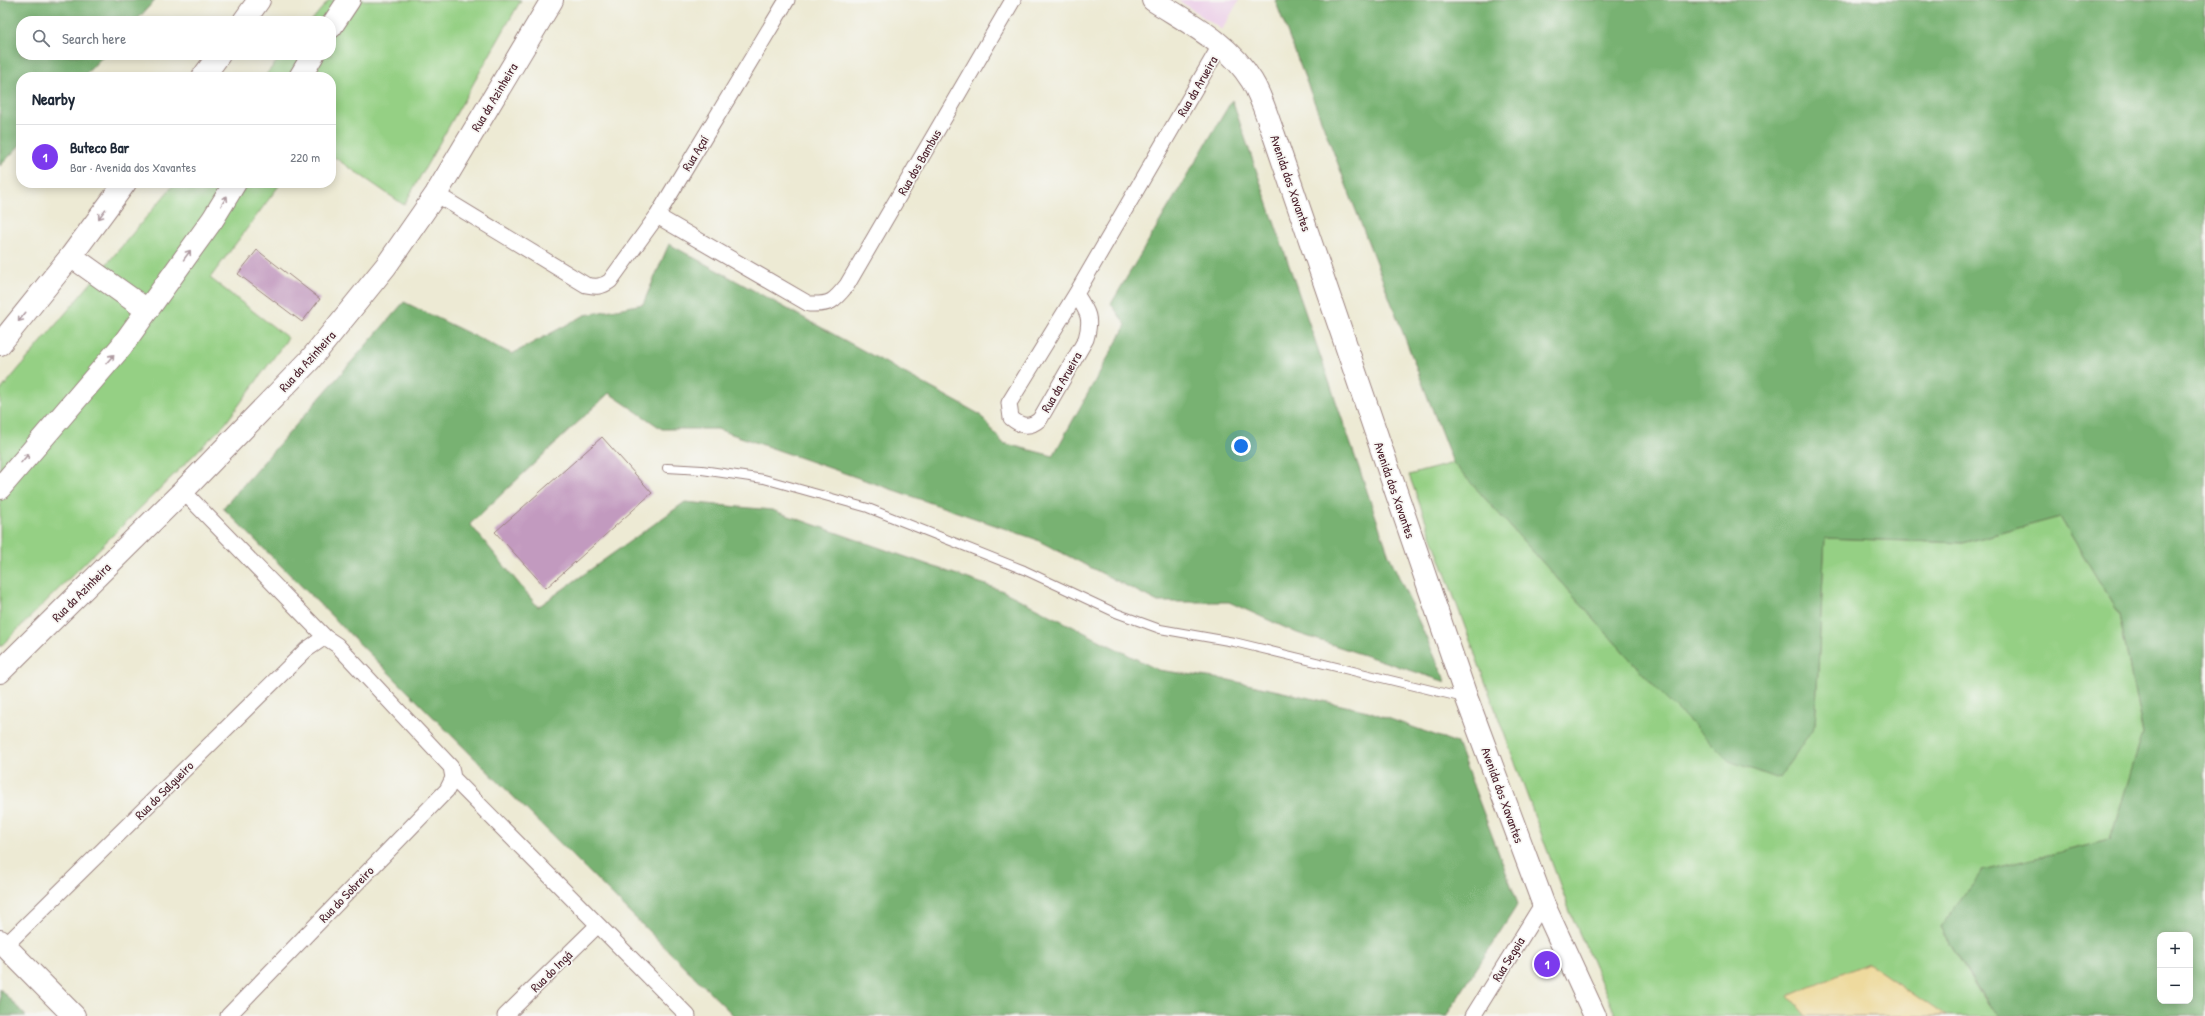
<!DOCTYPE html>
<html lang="en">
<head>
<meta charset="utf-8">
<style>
	:root { --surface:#fff; --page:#f6f6f7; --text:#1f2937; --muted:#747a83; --line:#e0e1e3; --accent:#7c3aed }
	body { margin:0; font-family:"Patrick Hand",sans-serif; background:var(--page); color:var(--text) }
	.controls { position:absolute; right:12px; bottom:12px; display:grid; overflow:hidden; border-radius:8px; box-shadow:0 2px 10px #0003 }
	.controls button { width:36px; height:36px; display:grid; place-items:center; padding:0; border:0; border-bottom:1px solid var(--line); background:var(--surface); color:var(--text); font:20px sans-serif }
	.you { position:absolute; left:1241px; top:446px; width:14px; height:14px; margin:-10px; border:3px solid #fff; border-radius:50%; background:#1a73e8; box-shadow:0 0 0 6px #1a73e833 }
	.badge { display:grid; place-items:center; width:26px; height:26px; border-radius:50%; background:var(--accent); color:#fff; font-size:13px; font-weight:700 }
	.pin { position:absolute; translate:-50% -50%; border:2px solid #fff; box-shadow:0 1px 4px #0006 }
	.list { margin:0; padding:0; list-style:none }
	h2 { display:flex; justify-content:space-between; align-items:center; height:52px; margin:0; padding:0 16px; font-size:17px }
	h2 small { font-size:13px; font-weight:400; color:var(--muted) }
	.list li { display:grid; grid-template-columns:26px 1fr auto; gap:12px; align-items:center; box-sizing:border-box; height:64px; padding:0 16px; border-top:1px solid var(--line) }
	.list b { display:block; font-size:15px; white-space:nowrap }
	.list p { margin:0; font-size:13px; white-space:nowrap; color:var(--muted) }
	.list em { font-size:13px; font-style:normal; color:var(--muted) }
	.icon { flex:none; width:22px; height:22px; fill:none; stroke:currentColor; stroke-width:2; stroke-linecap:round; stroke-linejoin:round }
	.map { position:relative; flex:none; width:2205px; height:1016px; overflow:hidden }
	.search { position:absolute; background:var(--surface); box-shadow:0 2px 10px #0003; left:16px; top:16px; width:320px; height:44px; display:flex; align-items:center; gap:10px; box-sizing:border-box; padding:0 14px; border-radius:16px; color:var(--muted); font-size:15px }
	.panel { position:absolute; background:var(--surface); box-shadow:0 2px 10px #0003; left:16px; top:72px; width:320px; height:116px; border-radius:16px }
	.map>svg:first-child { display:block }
	.built { fill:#edd1e9 }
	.green { fill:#95d084; stroke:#707858 }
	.forest { fill:#78b272; stroke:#61684e; fill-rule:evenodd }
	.sand { fill:#eeda9e; stroke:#9c7c64 }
	.building { fill:#c29abf }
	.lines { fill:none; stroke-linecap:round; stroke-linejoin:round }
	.lane-casing { stroke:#9c8480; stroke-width:10 }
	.street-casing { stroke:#9c8480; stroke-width:17 }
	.secondary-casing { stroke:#9c8480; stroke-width:24 }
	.primary-casing { stroke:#9c8480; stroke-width:24 }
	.lane { stroke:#fff; stroke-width:8 }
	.street { stroke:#fff; stroke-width:15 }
	.secondary { stroke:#fff; stroke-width:22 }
	.primary { stroke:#fff; stroke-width:22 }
	.oneway { stroke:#ae9aa0 }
	.labels { text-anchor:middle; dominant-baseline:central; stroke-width:3.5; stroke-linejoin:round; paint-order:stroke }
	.street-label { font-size:13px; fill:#4a1f2b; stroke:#f6f6f2 }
</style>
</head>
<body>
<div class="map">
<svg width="2205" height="1016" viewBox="0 0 2205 1016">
	<rect width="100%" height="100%" fill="#f6f6f2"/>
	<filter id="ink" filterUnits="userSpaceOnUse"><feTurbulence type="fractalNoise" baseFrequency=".025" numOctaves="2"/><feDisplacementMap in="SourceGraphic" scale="8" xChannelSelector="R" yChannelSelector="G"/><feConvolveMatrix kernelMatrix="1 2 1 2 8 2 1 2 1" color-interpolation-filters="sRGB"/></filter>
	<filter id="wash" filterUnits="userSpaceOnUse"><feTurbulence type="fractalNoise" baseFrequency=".012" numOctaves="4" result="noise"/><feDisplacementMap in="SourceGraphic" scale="16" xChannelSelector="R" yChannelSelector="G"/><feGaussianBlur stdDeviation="0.9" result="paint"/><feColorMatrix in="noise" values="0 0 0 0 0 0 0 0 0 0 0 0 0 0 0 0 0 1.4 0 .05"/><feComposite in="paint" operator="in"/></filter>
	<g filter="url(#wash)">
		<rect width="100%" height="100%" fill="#edead4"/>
		<path class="built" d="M1178,0H1239L1222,30Z"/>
		<path class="green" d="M329,0H521L404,205L331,155V77H264L282,55H331V21H311Z
			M175,183H281L210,278L288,338L225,424L0,647V391Z
			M1453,463L1657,689L1729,761L1815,725L1825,538L1963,543L2060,517L2119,614L2143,734L2110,840L1983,871L1940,928L1985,1001L2001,1016H1616L1570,912L1409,475Z"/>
		<path class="forest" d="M0,0H155L136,21H21V55H104L83,77H21V144L0,166Z
			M1275,0H2205V1016H2001L1986,1001L1940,928L1982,871L2110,840L2143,733L2119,614L2060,517L1963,543L1825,538L1815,725L1779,779L1729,761L1657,689L1453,463ZM2160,935H2190V1001H2160Z
			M1232,100L1389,555L1446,682L1297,633L1229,602H1158L1035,539L717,429H662L609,393L470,524L538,607L685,502L772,510L1003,591L1158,670L1229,680L1368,711L1457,743L1518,904L1446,1016H734L223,508L404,302L512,354L585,315L643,304L669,244L979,414L1003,443L1053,456L1126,325L1111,304Z
			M0,989L26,1016H0Z"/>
		<path class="sand" d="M1868,963L1945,1016H1806L1789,996Z"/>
		<g id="blocks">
			<path class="building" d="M257,250L320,299L302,322L238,274Z
				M602,437L652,493L546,588L495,532Z"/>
		</g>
	</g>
	<g filter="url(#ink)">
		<use href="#blocks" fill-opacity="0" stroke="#9c8480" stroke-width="1"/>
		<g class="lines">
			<defs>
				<path id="lane" d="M667,468L702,470L764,479L868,508L1024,570L1116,613L1160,629L1234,642L1464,698"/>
				<path id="street" d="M436,194L586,285C596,287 602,287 610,281L657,216L787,0
					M657,216L809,304C831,305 834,301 847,285L1013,0
					M1076,294C1088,312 1092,318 1086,339L1040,419C1030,428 1022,427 1011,418L1009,403L1076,294L1221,44
					M183,491L325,637L337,645L451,767L453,778L447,790L228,1016
					M453,778L688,1016
					M5,946L306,650L325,637
					M505,1016L598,925
					M1473,1016L1543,903"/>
				<path id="secondary" d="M1153,0C1190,24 1228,42 1252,81C1262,97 1267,118 1274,135L1467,699L1543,903L1595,1016
					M0,672L183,491L309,361L386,266L436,194L552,0
					M0,941L74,1016"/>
				<path id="primary" d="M244,21L259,0
					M331,27L349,0
					M203,77L219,55
					M300,77L313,55
					M71,256L147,310
					M0,344L71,256L125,183
					M0,488L121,347L213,219L235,183"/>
			</defs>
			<use href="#lane" class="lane-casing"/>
			<use href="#street" class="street-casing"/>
			<use href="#secondary" class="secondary-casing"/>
			<use href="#primary" class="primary-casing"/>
			<use href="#lane" class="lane"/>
			<use href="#street" class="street"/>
			<use href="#secondary" class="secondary"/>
			<use href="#primary" class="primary"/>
		</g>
		<defs><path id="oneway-shaft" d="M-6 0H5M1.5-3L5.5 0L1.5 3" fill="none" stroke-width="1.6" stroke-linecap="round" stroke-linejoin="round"/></defs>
		<g class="oneway">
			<use href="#oneway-shaft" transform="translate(224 201) rotate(-58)"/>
			<use href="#oneway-shaft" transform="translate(102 214) rotate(126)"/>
			<use href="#oneway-shaft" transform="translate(187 255) rotate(-54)"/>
			<use href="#oneway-shaft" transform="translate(22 317) rotate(129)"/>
			<use href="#oneway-shaft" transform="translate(110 359) rotate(-49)"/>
			<use href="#oneway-shaft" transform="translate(25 458) rotate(-49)"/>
		</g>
	</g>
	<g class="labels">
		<g class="street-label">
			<text transform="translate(1197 86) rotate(-60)">Rua da Arueira</text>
			<text transform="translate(494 97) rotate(-59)">Rua da Azinheira</text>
			<text transform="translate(695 153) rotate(-59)">Rua Açaí</text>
			<text transform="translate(919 162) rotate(-60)">Rua dos Bambus</text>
			<text transform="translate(1291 183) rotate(71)">Avenida dos Xavantes</text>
			<text transform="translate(307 361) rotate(-48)">Rua da Azinheira</text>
			<text transform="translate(1061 382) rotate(-60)">Rua da Arueira</text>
			<text transform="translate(1395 490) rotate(71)">Avenida dos Xavantes</text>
			<text transform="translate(81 592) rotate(-45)">Rua da Azinheira</text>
			<text transform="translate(164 790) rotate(-45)">Rua do Salgueiro</text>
			<text transform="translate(1503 795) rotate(70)">Avenida dos Xavantes</text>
			<text transform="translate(346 894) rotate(-46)">Rua do Sobreiro</text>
			<text transform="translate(1508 959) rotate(-58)">Rua Segoia</text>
			<text transform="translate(551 971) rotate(-45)">Rua do Ingá</text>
		</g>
	</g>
</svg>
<div class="controls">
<button>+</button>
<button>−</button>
</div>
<div class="you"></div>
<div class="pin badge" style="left:1547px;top:964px">1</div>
<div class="search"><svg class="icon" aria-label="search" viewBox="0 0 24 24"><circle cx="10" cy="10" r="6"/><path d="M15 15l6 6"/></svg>Search here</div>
<section class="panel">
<h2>Nearby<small></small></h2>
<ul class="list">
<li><span class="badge">1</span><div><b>Buteco Bar</b><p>Bar · Avenida dos Xavantes</p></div><em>220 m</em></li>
</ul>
</section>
</div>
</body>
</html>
